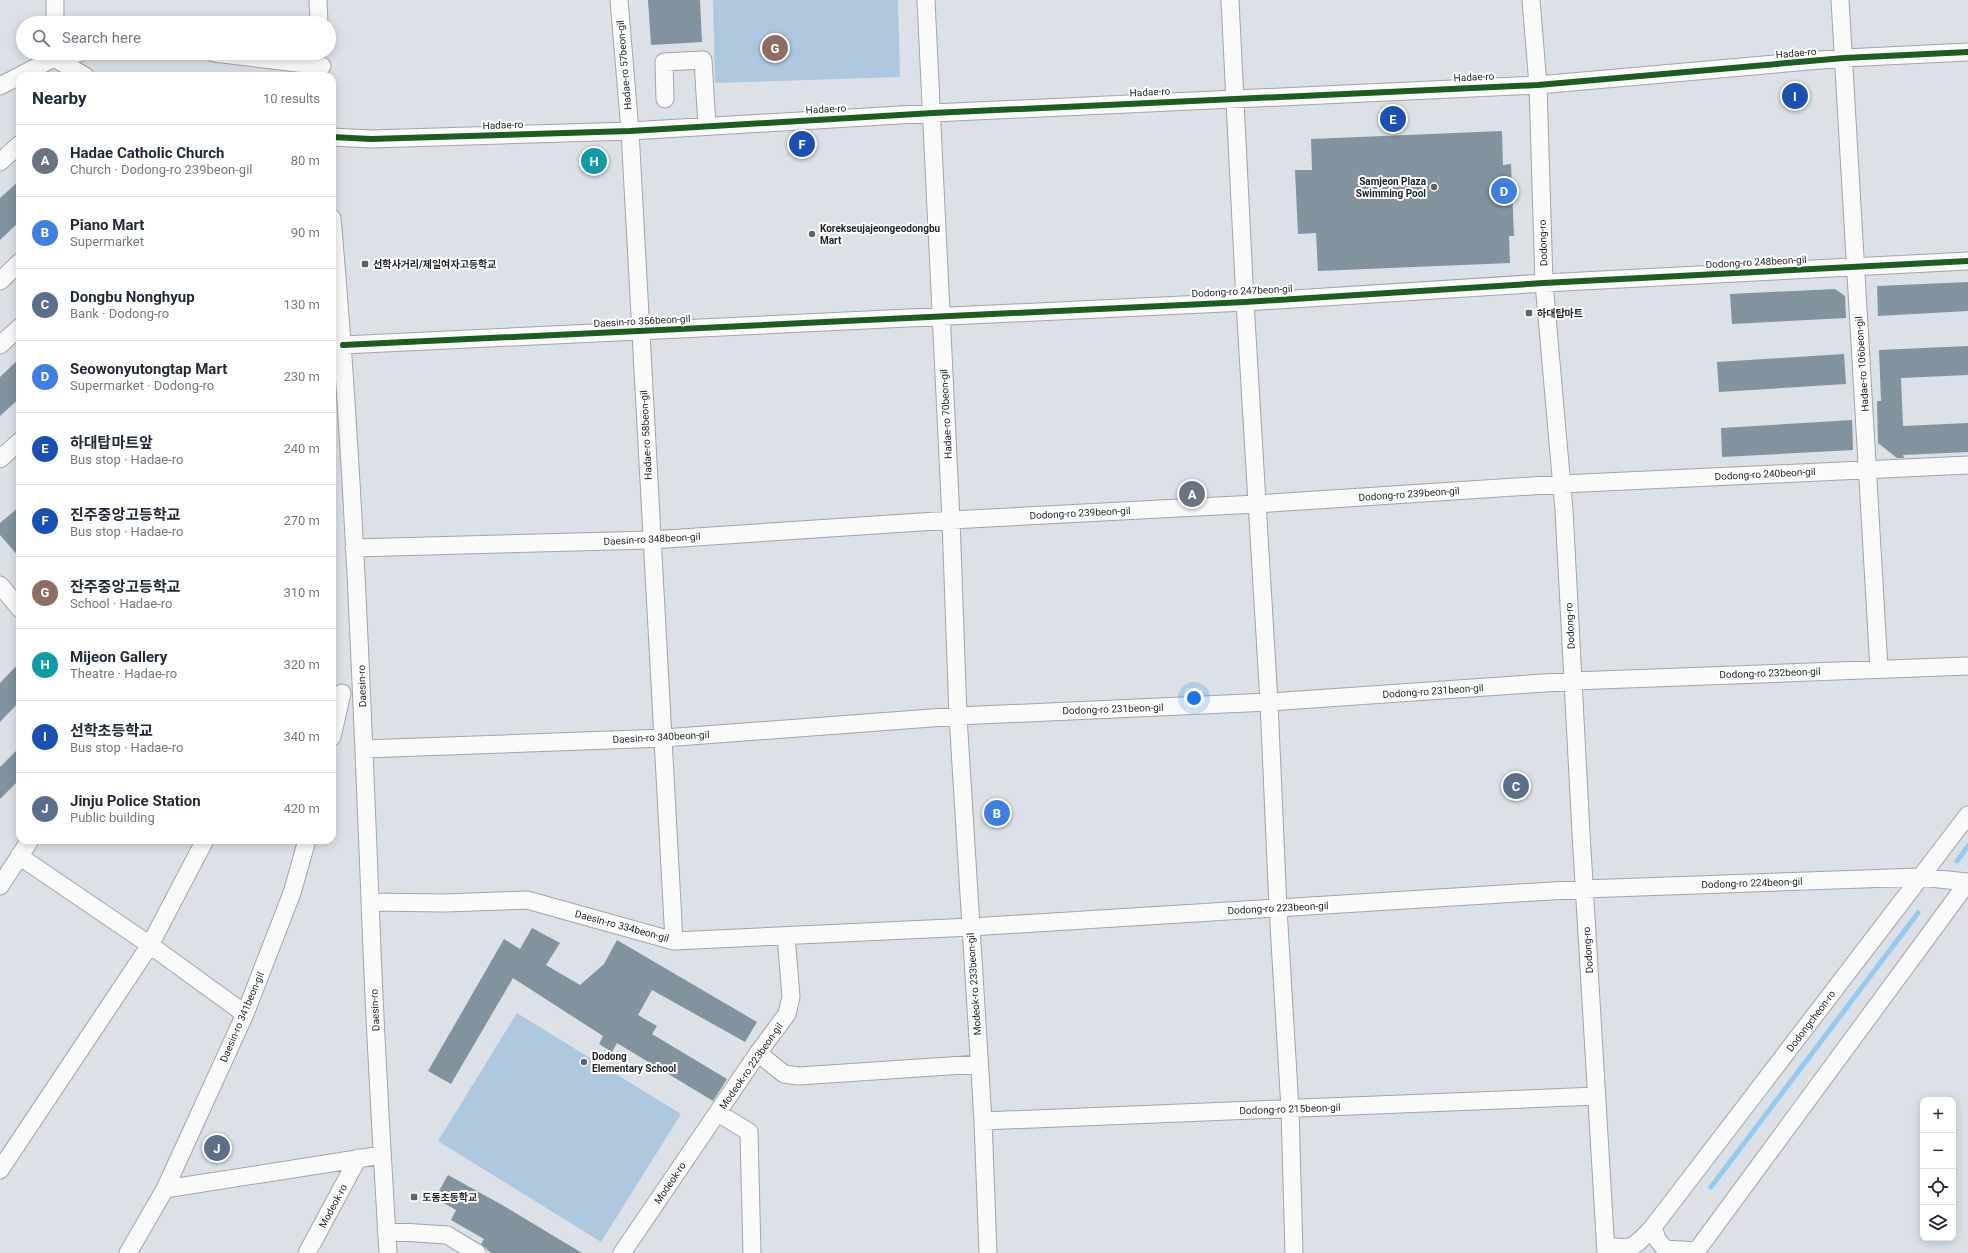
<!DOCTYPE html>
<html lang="en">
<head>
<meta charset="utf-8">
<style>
	:root { --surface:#fff; --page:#f2f2f3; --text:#1f2937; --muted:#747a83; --line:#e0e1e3; --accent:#0f766e }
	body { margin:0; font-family:Roboto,"Noto Sans KR",sans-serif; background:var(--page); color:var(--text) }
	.controls { position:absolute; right:12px; bottom:12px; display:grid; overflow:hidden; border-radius:8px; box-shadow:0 2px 10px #0003 }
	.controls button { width:36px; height:36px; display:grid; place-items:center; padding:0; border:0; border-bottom:1px solid var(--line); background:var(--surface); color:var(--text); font:20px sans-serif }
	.you { position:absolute; left:1194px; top:698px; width:14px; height:14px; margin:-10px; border:3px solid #fff; border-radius:50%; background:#1a73e8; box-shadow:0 0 0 6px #1a73e833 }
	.badge { display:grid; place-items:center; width:26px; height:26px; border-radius:50%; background:var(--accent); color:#fff; font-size:13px; font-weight:700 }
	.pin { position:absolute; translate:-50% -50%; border:2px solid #fff; box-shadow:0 1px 4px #0006 }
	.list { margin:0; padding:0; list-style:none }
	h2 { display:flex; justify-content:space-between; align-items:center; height:52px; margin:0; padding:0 16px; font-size:17px }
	h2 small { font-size:13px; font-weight:400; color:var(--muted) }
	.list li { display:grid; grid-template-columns:26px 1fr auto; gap:12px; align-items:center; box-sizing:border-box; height:72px; padding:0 16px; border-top:1px solid var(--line) }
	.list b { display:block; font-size:15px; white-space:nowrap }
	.list p { margin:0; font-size:13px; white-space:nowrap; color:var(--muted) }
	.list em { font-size:13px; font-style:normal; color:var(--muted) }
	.icon { flex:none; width:22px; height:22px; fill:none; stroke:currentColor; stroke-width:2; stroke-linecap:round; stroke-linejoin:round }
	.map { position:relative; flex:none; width:1968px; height:1253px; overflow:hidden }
	.search { position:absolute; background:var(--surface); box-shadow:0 2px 10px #0003; left:16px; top:16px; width:320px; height:44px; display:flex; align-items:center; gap:10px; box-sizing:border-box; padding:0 14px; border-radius:22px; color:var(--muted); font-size:15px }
	.panel { position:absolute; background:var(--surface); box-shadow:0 2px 10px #0003; left:16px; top:72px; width:320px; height:772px; border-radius:12px }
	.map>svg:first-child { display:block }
	.green { fill:#adc8de }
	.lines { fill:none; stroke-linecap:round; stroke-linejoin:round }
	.stream { stroke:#94c9f2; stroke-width:5 }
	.building { fill:#80939f }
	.minor-casing { stroke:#a1a5a9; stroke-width:19 }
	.minor { stroke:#fafafb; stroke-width:17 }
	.cycleway-casing { stroke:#fff; stroke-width:8 }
	.cycleway { stroke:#1b5e20; stroke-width:6 }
	.poi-dot { fill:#606467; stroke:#fff; stroke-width:1.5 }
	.labels { text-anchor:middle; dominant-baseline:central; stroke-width:4; stroke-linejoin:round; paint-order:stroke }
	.street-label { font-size:10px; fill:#1d2123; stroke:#fff }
	.poi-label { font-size:10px; font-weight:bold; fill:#1d2123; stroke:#fff; text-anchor:start }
</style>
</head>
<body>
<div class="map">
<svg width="1968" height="1253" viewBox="0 0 1968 1253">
	<rect width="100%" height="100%" fill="#dbe1e6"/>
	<path class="green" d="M713,0H898L900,77L715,83Z
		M517,1013L681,1114L601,1242L438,1141Z"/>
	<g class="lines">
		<path class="stream" d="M1957,861L1968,846
			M1711,1187L1918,913"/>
	</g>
	<path class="building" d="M648,0H700L702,42L651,45Z
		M1502,131L1503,165L1511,164L1514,236H1509L1510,263L1318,271L1316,233L1298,234L1295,170H1312L1311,139Z
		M20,180V221L0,240V198Z
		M1968,282V311L1878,316L1877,286Z
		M1835,289L1845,296L1846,318L1732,324L1730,294Z
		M1968,346V375L1901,378L1903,426L1968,423V452L1903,455L1904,458H1897L1878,443L1877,401H1881L1879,350Z
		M1844,354L1846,384L1719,392L1717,362Z
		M20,358V398L0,416V377Z
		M1852,420L1853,450L1722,457L1721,428Z
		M20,506V558L0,535V523Z
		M20,662V701L0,722V683Z
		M20,747V779L0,799V767Z
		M532,928L560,943L546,965L580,985L604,964L617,940L757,1022L745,1042L652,990L638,1015L657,1026L652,1034L727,1079L713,1101L617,1043L612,1052L599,1044L603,1036L513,978L451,1084L428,1071L504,939L520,949Z
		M448,1175L504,1206L582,1253H491L481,1244L484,1239L451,1220L456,1210L435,1198Z"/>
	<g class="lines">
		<defs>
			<path id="minor" d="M318,0L319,23
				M619,0L630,131L674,941
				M926,0L951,520L958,716L983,1121L988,1253
				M1230,0L1245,302L1269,702L1278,908L1290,1109L1294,1253
				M1531,0L1538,85L1544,283L1564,510L1581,833L1606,1253
				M1840,0L1879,669
				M55,23V0
				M214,53L322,66
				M54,54V58L85,76
				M0,86L54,58L80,53
				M665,99L664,62L703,60L707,126
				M332,137L371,139L630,131L933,113L1538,85L1844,58L1968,52
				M0,162L20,144
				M332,218C352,444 361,672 370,899C374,1017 381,1135 388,1253
				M0,281L20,262
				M0,345L20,327
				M343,345L1245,302L1544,283L1968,261
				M0,459L20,441
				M354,548L651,540L951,520L1256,504L1562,484L1968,465
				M0,585L20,609
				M332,737L342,693
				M364,749L664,738L958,716L1269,702L1573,681L1968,666
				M19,856L150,945L245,1014
				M0,886L30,840
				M370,902L445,903L527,900L674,941L971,927L1584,889L1920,877L1968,882
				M758,1053L784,1074L799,1076L979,1064
				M718,1113L749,1132L752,1253
				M983,1121L1597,1096
				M0,1170L150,945L205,840
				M165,1189L382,1155
				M1653,1227L1657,1239L1665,1249L1697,1251
				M386,1231L447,1235L477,1253
				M1606,1246C1634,1250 1634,1247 1653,1227L1968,815
				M128,1253L165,1189L245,1014L292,893L307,840
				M307,1253L358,1158
				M622,1253L758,1053L787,1014L791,997L786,936
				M1695,1253L1968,882"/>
		</defs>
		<use href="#minor" class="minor-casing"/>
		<use href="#minor" class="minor"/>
		<defs>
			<path id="cycleway" d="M332,137L371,139L630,131L933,113L1538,85L1844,58L1968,52
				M343,345L1245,302L1544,283L1968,261"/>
		</defs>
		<use href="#cycleway" class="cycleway-casing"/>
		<use href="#cycleway" class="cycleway"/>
	</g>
	<g class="poi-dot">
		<circle cx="1434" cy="187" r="4"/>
		<circle cx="812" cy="234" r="4"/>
		<rect x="361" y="260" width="8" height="8" rx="2"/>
		<rect x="1525" y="309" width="8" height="8" rx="2"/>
		<circle cx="584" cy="1062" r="4"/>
		<rect x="410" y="1193" width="8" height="8" rx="2"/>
	</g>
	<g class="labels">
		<g class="street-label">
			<text transform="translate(1796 53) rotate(-5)">Hadae-ro</text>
			<text transform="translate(624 65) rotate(-95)">Hadae-ro 57beon-gil</text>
			<text transform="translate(1474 77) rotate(-3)">Hadae-ro</text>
			<text transform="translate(1150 92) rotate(-3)">Hadae-ro</text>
			<text transform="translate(826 109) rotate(-3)">Hadae-ro</text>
			<text transform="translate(503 125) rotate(-2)">Hadae-ro</text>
			<text transform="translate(1543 243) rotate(-92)">Dodong-ro</text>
			<text transform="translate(1756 262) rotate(-3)">Dodong-ro 248beon-gil</text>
			<text transform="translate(1242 291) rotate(-3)">Dodong-ro 247beon-gil</text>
			<text transform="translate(642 321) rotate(-3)">Daesin-ro 356beon-gil</text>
			<text transform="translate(1862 364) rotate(-94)">Hadae-ro 106beon-gil</text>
			<text transform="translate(946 414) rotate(-93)">Hadae-ro 70beon-gil</text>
			<text transform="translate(646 435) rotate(-93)">Hadae-ro 58beon-gil</text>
			<text transform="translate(1765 474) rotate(-3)">Dodong-ro 240beon-gil</text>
			<text transform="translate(1409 494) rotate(-4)">Dodong-ro 239beon-gil</text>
			<text transform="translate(1080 513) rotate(-3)">Dodong-ro 239beon-gil</text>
			<text transform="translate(652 539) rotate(-3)">Daesin-ro 348beon-gil</text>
			<text transform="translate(1570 626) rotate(-93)">Dodong-ro</text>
			<text transform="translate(1770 673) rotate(-2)">Dodong-ro 232beon-gil</text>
			<text transform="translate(362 686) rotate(-92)">Daesin-ro</text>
			<text transform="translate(1433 691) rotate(-4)">Dodong-ro 231beon-gil</text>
			<text transform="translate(1113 709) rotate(-2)">Dodong-ro 231beon-gil</text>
			<text transform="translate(661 737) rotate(-3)">Daesin-ro 340beon-gil</text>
			<text transform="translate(1752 883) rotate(-2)">Dodong-ro 224beon-gil</text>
			<text transform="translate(1278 908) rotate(-3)">Dodong-ro 223beon-gil</text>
			<text transform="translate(622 926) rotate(15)">Daesin-ro 334beon-gil</text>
			<text transform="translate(1588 950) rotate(-94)">Dodong-ro</text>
			<text transform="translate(974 984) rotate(-94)">Modeok-ro 233beon-gil</text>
			<text transform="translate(375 1010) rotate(-93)">Daesin-ro</text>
			<text transform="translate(242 1017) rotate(-67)">Daesin-ro 341beon-gil</text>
			<text transform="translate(1811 1021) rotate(-53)">Dodongcheon-ro</text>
			<text transform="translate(751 1066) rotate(-55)">Modeok-ro 223beon-gil</text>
			<text transform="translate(1290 1109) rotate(-2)">Dodong-ro 215beon-gil</text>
			<text transform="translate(670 1183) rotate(-56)">Modeok-ro</text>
			<text transform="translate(333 1206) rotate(-62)">Modeok-ro</text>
		</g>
		<g class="poi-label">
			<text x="1426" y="181" text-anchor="end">Samjeon Plaza<tspan x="1426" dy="12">Swimming Pool</tspan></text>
			<text x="820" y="228">Korekseujajeongeodongbu<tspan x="820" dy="12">Mart</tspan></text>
			<text x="373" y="264">선학사거리/제일여자고등학교</text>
			<text x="1537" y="313">하대탑마트</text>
			<text x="592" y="1056">Dodong<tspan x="592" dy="12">Elementary School</tspan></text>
			<text x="422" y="1197">도동초등학교</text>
		</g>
	</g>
</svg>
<div class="controls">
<button>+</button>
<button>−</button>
<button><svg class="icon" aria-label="locate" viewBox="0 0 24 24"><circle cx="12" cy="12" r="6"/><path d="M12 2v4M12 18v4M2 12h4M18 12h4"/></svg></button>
<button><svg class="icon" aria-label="layers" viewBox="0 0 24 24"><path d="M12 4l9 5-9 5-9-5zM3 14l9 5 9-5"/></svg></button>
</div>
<div class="you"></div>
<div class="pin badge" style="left:1192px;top:494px;background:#6b7280">A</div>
<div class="pin badge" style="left:997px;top:813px;background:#3f7fe0">B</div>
<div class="pin badge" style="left:1516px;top:786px;background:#5c6f8a">C</div>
<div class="pin badge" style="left:1504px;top:191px;background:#3f7fe0">D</div>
<div class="pin badge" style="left:1393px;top:119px;background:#1a4fb4">E</div>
<div class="pin badge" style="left:802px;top:144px;background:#1a4fb4">F</div>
<div class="pin badge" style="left:775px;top:48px;background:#8d6e63">G</div>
<div class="pin badge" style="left:594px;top:161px;background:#0f9aa8">H</div>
<div class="pin badge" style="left:1795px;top:96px;background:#1a4fb4">I</div>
<div class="pin badge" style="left:217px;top:1148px;background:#5c6f8a">J</div>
<div class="search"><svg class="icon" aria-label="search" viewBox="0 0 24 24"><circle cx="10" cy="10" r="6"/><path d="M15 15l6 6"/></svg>Search here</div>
<section class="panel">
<h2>Nearby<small>10 results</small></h2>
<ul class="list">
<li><span class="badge" style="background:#6b7280">A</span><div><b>Hadae Catholic Church</b><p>Church · Dodong-ro 239beon-gil</p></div><em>80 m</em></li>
<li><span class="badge" style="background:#3f7fe0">B</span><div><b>Piano Mart</b><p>Supermarket</p></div><em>90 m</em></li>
<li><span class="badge" style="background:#5c6f8a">C</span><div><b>Dongbu Nonghyup</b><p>Bank · Dodong-ro</p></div><em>130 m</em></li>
<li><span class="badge" style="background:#3f7fe0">D</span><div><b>Seowonyutongtap Mart</b><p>Supermarket · Dodong-ro</p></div><em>230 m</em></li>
<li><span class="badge" style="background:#1a4fb4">E</span><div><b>하대탑마트앞</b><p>Bus stop · Hadae-ro</p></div><em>240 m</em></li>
<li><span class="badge" style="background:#1a4fb4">F</span><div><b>진주중앙고등학교</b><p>Bus stop · Hadae-ro</p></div><em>270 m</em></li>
<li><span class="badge" style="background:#8d6e63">G</span><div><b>잔주중앙고등학교</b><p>School · Hadae-ro</p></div><em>310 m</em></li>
<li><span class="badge" style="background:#0f9aa8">H</span><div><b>Mijeon Gallery</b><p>Theatre · Hadae-ro</p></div><em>320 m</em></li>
<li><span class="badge" style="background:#1a4fb4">I</span><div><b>선학초등학교</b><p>Bus stop · Hadae-ro</p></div><em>340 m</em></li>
<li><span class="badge" style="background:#5c6f8a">J</span><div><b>Jinju Police Station</b><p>Public building</p></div><em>420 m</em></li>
</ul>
</section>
</div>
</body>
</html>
